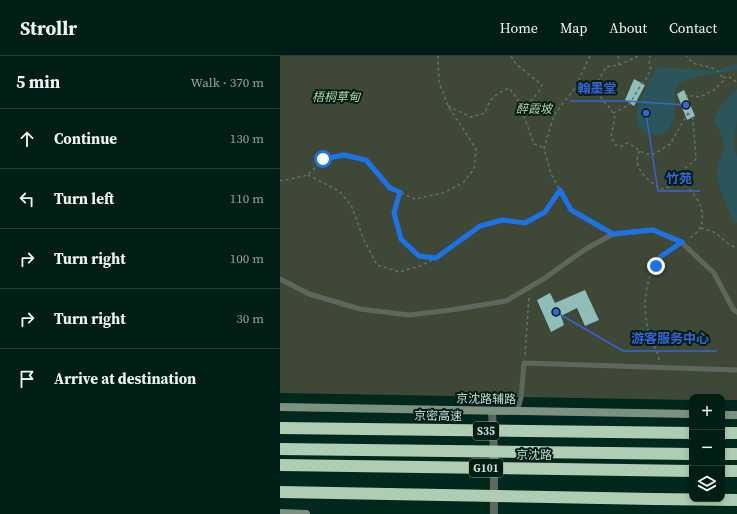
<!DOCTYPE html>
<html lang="en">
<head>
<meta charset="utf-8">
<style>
	:root { --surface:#001e15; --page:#0a271e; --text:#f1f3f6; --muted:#95a2a0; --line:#223c34 }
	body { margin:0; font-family:"Source Serif 4","Noto Sans SC",serif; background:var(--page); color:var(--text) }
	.controls { position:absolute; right:12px; bottom:12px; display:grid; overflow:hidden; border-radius:8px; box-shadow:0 2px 6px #0003 }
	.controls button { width:36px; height:36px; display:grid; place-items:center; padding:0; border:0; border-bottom:1px solid var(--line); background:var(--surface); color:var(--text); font:20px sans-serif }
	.stop { position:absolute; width:12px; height:12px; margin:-9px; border:3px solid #1a73e8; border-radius:50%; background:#fff }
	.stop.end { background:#1a73e8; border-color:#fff; box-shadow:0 1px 4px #0008 }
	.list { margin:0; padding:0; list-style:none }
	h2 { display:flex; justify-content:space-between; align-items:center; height:52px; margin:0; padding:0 16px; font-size:17px }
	h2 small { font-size:13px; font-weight:400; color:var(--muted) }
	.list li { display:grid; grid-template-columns:26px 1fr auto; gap:12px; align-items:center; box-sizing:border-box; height:60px; padding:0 16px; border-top:1px solid var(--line) }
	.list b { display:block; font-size:15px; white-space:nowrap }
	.list em { font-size:13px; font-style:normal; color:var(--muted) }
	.icon { flex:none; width:22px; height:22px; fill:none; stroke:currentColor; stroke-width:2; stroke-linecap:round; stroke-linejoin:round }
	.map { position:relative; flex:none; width:457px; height:458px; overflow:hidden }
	header { display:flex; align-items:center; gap:24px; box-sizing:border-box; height:56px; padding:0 20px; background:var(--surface); border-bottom:1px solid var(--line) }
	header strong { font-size:19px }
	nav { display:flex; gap:22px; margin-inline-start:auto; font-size:14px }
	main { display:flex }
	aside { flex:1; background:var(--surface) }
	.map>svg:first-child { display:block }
	.green { fill:#3f4837 }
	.water { fill:#29555b }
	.building { fill:#8fbdb8 }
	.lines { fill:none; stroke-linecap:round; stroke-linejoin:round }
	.path { stroke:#57766c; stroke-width:1.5; stroke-dasharray:3 3; stroke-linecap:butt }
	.lane { stroke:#5c685d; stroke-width:5 }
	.street { stroke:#5c685d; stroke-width:8 }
	.secondary { stroke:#7d9180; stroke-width:8 }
	.highway { stroke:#aecdb2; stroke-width:12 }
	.highway-bridge { stroke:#aecdb2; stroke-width:12 }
	.route { stroke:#1a73e8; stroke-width:5 }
	.labels { text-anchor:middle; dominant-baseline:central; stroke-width:4; stroke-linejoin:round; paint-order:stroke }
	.shield { fill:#011d14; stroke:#8ea49c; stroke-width:1 }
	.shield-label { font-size:11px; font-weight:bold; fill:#caded6 }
	.park-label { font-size:12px; font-style:italic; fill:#bad69f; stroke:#011d14 }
	.street-label { font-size:12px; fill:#caded6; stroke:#011d14 }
	.leader { fill:none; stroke:#3764d8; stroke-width:1.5 }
	.callout-dot { fill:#3764d8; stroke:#011d14; stroke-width:1.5 }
	.callout-label { font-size:13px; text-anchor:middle; font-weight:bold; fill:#3764d8; stroke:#011d14; stroke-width:4; stroke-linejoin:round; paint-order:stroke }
</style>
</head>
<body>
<header>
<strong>Strollr</strong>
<nav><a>Home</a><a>Map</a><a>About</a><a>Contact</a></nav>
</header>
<main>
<aside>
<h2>5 min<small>Walk · 370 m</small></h2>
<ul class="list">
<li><svg class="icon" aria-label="ahead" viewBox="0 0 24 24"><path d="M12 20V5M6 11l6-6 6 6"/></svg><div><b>Continue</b></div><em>130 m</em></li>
<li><svg class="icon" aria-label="left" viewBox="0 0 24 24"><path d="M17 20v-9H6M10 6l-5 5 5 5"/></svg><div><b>Turn left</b></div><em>110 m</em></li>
<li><svg class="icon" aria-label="right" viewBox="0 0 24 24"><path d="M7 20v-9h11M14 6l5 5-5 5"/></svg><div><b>Turn right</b></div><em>100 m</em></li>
<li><svg class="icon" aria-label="right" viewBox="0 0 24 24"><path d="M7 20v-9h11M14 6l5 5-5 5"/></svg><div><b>Turn right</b></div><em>30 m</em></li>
<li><svg class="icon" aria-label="arrive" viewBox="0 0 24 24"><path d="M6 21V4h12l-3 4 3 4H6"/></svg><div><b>Arrive at destination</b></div></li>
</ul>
</aside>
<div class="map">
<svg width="457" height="458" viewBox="0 0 457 458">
	<rect width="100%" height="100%" fill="#00281c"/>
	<path class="green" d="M0,0H457V344H442V341H412V344L0,337Z"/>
	<path class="water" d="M453,9H457V14L414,21L405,24L399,28L395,34L394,63L388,75L379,80L367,77L358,70C358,67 357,64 357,61C357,48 370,20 378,11L437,15Z
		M457,33C457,42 457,52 457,61C456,75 451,88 457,101V167H454C450,157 437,127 437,118C437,111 439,106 442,100C447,87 441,77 434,65C437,51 447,43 457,33Z"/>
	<path class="building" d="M354,23L365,29L354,50L345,44Z
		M404,34L415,60L407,64L397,38Z
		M305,234L319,264L305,270L297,252L281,260L284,269L271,276L257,244L270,237L275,247Z"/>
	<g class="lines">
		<path class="path" d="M231,0L236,8L262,29L260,34L243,55
			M310,0L295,32L274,59L264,92L271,118L291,154L326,174
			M338,0L339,9
			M358,0L339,9L326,11L319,24L318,36L323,45L331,53L335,62L331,80L335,89L342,90L347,87L355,91L359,95L371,99L379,95L390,88L408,57L407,39L420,41L434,34L443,25C440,10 428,12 416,8C412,7 409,3 406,0
			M443,22C450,19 452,22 457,27
			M168,50L191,61L205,57C210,42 215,38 229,32L238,44L254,88L264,92
			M333,57L349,49L362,27L367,22L371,13L369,9L370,0
			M359,95C359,98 357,102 357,104C358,118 371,126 381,133L390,131L401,123C412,136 425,148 422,166C421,174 415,179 408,183
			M28,119L59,135L71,149L84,184L97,209L119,216L140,210L156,202
			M401,123L402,115L416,103L413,63L408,57
			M0,124L2,125L28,119L43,103L64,99L86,104L110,132L135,143L163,137L183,127L194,113L196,93L168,50L159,26L158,0
			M120,136L114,157L121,183L139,200L156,202L200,170L223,163L245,167L265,155L280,134
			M421,172L434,176L450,189L457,192
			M245,299L249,239
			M379,304C378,295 373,289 370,281C362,255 363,224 380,202C383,197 390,194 395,191"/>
		<path class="lane" d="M0,223L29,238L80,253L129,259L171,254L226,245L265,222L304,194L333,178L373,174L401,186L434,217L453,253L457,256
			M237,355L241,342L244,307L457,314"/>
		<path class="street" d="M212,355L214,396V458"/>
		<path class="secondary" d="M0,351L412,358
			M442,359H457
			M0,457L26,458"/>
		<path class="highway" d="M442,377H457
			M0,393L412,398
			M442,398H457
			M0,409L412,415
			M442,415H457
			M374,443L457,444"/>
		<path class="highway-bridge" d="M0,372L412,377
			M0,436L374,443"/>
	</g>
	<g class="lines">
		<path class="route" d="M43,103L64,99L86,104L110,132L120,136L114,157L121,183L139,200L156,202L200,170L223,164L245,167L265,156L280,134L291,154L333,178L373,174L402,186L380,201L376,210"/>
	</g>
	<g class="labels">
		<g class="shield">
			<rect x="193" y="366" width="26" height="18" rx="3"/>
			<rect x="189" y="403" width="34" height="18" rx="3"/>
		</g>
		<g class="shield-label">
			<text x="206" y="375">S35</text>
			<text x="206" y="412">G101</text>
		</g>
		<g class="park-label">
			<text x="56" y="41">梧桐草甸</text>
			<text x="254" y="53">醉霞坡</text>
		</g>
		<g class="street-label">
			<text transform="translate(206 343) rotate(1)">京沈路辅路</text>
			<text transform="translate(158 360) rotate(1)">京密高速</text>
			<text transform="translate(254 399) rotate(1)">京沈路</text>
		</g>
	</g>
	<path class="leader" d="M406 49L345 45H290M366 57L378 135H420M276 256L343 295H437"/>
	<g class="callout-dot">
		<circle cx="406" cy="49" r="4"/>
		<circle cx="366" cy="57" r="4"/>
		<circle cx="276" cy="256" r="4"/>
	</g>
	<g class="callout-label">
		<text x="317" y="37">翰墨堂</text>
		<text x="399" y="127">竹苑</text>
		<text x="390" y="287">游客服务中心</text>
	</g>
</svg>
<div class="controls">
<button>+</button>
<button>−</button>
<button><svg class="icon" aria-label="layers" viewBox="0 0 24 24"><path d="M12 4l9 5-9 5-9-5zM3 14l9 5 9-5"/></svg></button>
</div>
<div class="stop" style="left:43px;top:103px"></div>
<div class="stop end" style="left:376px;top:210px"></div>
</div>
</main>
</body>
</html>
